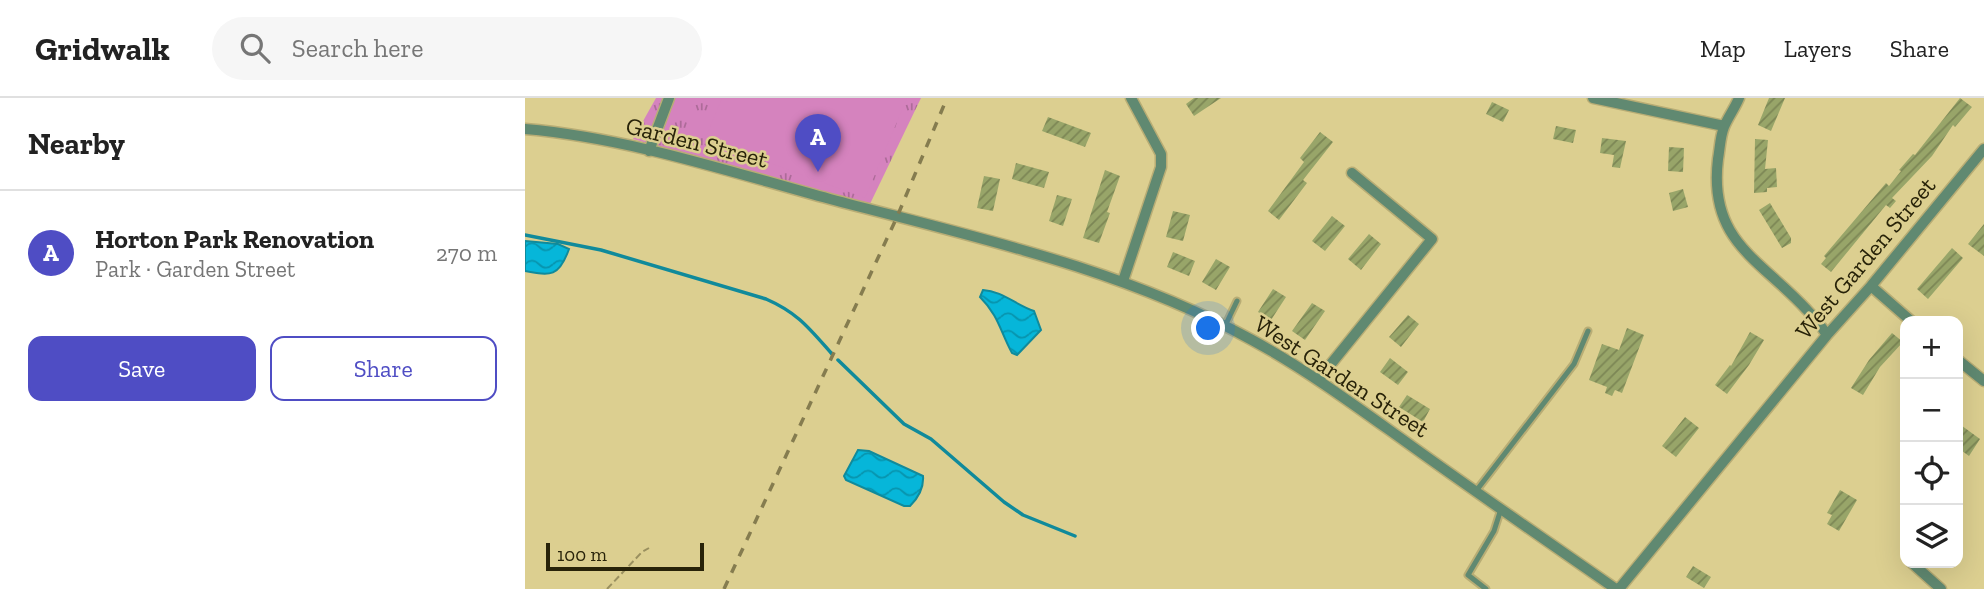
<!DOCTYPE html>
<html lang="en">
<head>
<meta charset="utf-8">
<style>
	:root { --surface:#fff; --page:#f6f6f6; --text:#222; --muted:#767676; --line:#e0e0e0; --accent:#4f4dc4 }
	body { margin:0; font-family:"Zilla Slab",serif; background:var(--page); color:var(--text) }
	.controls { position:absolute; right:21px; bottom:21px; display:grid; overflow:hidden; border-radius:14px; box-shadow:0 7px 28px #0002 }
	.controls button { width:63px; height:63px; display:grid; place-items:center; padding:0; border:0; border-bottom:2px solid var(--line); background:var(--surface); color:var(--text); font:35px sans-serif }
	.scale { position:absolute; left:21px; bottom:18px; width:158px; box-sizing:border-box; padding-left:7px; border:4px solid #282309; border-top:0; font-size:19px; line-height:24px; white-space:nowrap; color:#282309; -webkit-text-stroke:5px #dccf90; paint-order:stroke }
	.you { position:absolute; left:684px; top:231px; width:24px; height:24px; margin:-18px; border:5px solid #fff; border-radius:50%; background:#1a73e8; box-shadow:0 0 0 10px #1a73e833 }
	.badge { display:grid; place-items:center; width:46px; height:46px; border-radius:50%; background:var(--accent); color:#fff; font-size:23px; font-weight:700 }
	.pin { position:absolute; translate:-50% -58px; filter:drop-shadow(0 2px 4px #0008) }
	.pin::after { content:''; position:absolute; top:37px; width:24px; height:21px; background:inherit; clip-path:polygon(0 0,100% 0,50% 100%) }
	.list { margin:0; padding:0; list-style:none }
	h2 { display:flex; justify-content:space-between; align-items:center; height:91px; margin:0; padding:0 28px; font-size:30px }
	h2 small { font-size:23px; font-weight:400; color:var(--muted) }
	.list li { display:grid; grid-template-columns:46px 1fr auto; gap:21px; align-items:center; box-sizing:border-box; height:126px; padding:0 28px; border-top:2px solid var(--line) }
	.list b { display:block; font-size:26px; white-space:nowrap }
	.list p { margin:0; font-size:23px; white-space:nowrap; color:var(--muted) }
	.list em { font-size:23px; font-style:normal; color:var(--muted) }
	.actions { display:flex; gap:14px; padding:21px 28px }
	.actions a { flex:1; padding:16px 0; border:2px solid var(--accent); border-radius:14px; text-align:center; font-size:24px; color:var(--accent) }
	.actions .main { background:var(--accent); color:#fff }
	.icon { flex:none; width:38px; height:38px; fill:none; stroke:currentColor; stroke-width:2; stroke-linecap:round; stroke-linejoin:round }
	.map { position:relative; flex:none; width:1459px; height:491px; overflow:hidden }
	header { display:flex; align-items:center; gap:42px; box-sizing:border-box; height:98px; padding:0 35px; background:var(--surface); border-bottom:2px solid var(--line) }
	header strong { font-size:33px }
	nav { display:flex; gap:38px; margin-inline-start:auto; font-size:24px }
	.search { width:490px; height:63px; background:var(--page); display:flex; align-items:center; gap:18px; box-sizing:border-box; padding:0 24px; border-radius:38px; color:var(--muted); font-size:26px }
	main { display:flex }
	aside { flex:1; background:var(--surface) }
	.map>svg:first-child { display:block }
	.park { fill:url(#park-tufts) }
	.pitch { fill:#d583be }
	.water { fill:url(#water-waves); stroke:#108a9b; stroke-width:2 }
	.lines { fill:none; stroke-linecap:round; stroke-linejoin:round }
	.stream { stroke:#108a9b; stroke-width:3.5 }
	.building { fill:url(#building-hatch) }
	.service-casing { stroke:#b8ad75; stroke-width:9 }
	.minor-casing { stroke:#b8ad75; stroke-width:13 }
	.path { stroke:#9a905f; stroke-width:2; stroke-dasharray:7 3.5; stroke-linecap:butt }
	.service { stroke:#608971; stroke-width:5 }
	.minor { stroke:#608971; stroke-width:10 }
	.rail { stroke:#857c4f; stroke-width:3.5; stroke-dasharray:9 9; stroke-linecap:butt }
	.labels { text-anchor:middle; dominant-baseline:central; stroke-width:5; stroke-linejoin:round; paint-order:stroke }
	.street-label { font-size:24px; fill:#282309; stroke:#dccf90 }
</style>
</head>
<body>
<header>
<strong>Gridwalk</strong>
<div class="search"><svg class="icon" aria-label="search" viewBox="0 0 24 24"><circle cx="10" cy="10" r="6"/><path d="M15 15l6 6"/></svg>Search here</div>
<nav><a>Map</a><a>Layers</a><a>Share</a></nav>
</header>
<main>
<aside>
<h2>Nearby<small></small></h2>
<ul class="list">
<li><span class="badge">A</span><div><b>Horton Park Renovation</b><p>Park · Garden Street</p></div><em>270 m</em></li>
</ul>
<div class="actions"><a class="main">Save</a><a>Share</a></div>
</aside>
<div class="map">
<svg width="1459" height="491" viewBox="0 0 1459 491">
	<defs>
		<pattern id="park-tufts" width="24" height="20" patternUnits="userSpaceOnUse" patternTransform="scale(1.75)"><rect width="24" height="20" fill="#d583be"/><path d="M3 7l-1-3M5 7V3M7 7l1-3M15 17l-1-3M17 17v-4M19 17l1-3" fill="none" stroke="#ad6b99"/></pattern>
		<pattern id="water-waves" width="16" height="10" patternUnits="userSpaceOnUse" patternTransform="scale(1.75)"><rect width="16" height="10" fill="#06b6d9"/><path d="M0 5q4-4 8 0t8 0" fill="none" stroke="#0794ae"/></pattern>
		<pattern id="building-hatch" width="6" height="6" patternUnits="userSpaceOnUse" patternTransform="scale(1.75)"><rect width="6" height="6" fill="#98a569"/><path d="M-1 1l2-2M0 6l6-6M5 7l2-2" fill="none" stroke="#7c8655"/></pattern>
	</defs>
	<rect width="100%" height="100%" fill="#dccf90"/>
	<path class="park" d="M131,0H396L344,108L108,41Z"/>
	<path class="pitch" d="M197,0H382L340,100L180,41Z"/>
	<path class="water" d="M0,143L33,146L44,151C34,179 26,178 0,173Z
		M458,192C477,193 491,207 509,213L516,232L492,257L487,255C475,233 474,218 455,199Z
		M333,352L344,353L398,378C399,390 393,400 385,408H379L321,382L319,378Z"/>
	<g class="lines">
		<path class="stream" d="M0,137L76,152L241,201C273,215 284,230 307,256
			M313,262L379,326L406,341L479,404L498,417L550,438"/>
	</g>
	<path class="building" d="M669,0H696L669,18L661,6Z
		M1244,0H1260L1246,33L1233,27Z
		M1435,0L1447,9L1430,29L1428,27L1407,58L1367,100L1371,103L1365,110L1361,107L1306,174L1296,166L1301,160L1299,158L1361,85L1364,88L1376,73L1374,72L1388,56L1390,57Z
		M967,4L984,12L978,24L961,16Z
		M523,19L566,35L560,49L517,33Z
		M1031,28L1051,32L1048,45L1028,41Z
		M795,34L808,44L778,82L782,85L754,122L743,113L779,64L775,60Z
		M1077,40L1101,43L1095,70L1087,69L1089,57L1075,55Z
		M1230,41L1243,42L1240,71L1251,70L1252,89L1242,90V94L1229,95Z
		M1144,49L1159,50L1158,74L1143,73Z
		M491,65L524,74L519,90L487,81Z
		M580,72L595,78L582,114L585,115L574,145L558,140Z
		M459,78L475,81L468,113L452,110Z
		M1158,91L1163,109L1148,113L1144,95Z
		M532,97L547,101L538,128L524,123Z
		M1245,105L1266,140V145L1257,150L1234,112Z
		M648,113L665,117L658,143L641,139Z
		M807,118L820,128L800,153L787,143Z
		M1459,126V158L1443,146Z
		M844,136L856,146L836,172L823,161Z
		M1427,150L1438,160L1403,201L1392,191Z
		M648,154L670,163L664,178L642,169Z
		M691,161L705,169L691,192L677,184Z
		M748,191L761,199L746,222L733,214Z
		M787,205L800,213L780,242L767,233Z
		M883,217L894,226L876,249L864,239Z
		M1102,230L1119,237L1097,295L1090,292L1087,298L1080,295L1082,289L1064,282L1077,246L1094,252Z
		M1225,234L1239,242L1224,267L1202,296L1190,287L1205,267L1206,268Z
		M1367,235L1378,244L1355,269L1338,297L1326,290L1344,262Z
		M865,260L883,274L873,287L855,274Z
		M882,297L905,311L898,324L874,309Z
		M1160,319L1174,330L1151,359L1137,348Z
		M1433,325L1455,341L1444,358L1433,350L1437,345L1433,342Z
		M1315,392L1332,402L1314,433L1302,426L1307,417L1302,415Z
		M1168,468L1186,479L1179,490L1161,479Z"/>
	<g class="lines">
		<defs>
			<path id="service" d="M700,228L712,203
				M951,393L1049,266L1063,233
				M961,491L943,477L969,433L976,411"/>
			<path id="minor" d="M1068,0L1199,28
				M1214,0C1210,10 1203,19 1199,29C1195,39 1195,50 1193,61C1183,143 1235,161 1282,212C1289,219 1296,228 1302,237
				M0,31C104,40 205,74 305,101C449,139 596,170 727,242C784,273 836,312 888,349C955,397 1023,444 1091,491
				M124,53L144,0
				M598,183L636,69V56L606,0
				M1346,188L1386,223
				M1433,262L1459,283
				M793,282L907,141L827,75
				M1387,465L1416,491
				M1094,491L1302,237L1346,188L1459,51"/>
		</defs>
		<use href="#service" class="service-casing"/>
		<use href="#minor" class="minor-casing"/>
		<path class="path" d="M82,491L117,454L124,450"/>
		<use href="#service" class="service"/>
		<use href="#minor" class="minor"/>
		<path class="rail" d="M199,491L372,119L422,0"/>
	</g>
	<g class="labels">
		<g class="street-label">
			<text transform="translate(172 44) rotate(14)">Garden Street</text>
			<text transform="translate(1340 160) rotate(-50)">West Garden Street</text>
			<text transform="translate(817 278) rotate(33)">West Garden Street</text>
		</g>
	</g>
</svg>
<div class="controls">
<button>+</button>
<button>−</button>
<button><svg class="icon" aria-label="locate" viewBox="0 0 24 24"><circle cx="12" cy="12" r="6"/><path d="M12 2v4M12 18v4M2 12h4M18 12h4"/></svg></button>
<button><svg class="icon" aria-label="layers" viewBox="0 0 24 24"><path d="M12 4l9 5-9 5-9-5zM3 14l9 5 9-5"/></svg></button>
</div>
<div class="scale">100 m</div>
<div class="you"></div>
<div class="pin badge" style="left:293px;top:74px">A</div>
</div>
</main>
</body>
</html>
